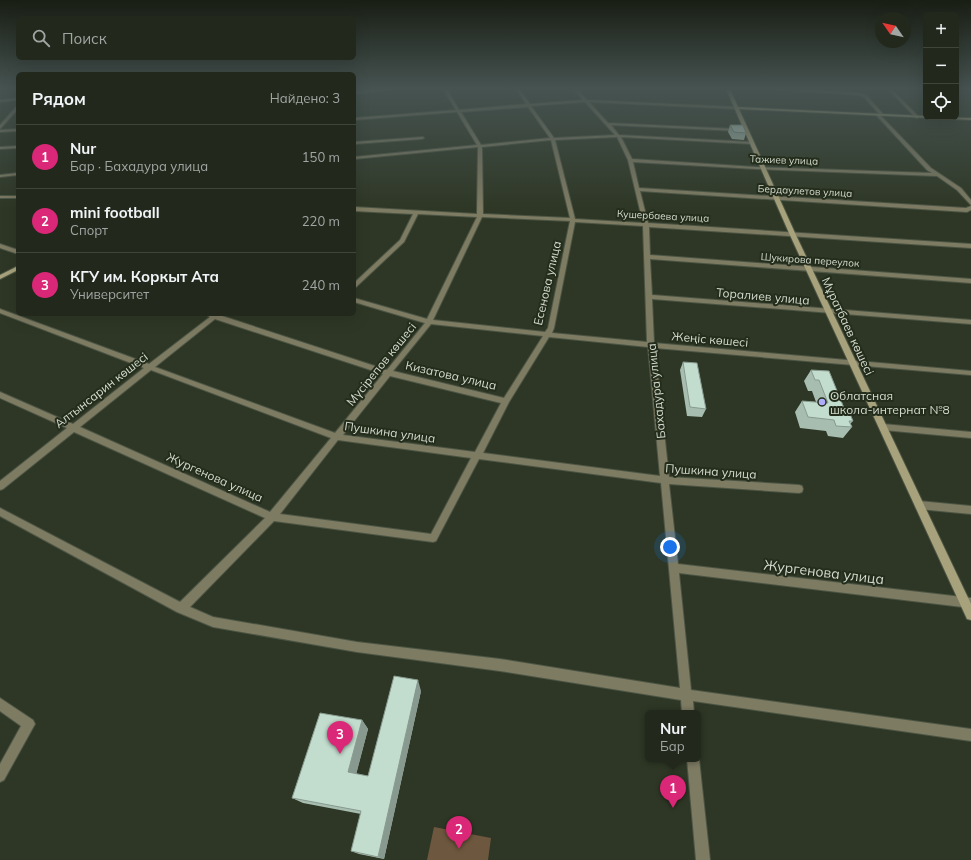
<!DOCTYPE html>
<html lang="ru">
<head>
<meta charset="utf-8">
<style>
	:root { --surface:#22291c; --page:#2a3125; --text:#f1f3f6; --muted:#a2a6a3; --line:#3f453b; --accent:#db2777 }
	body { margin:0; font-family:Mulish,sans-serif; background:var(--page); color:var(--text) }
	.controls { position:absolute; right:12px; top:12px; display:grid; overflow:hidden; border-radius:6px; box-shadow:0 4px 16px #0002 }
	.controls button { width:36px; height:36px; display:grid; place-items:center; padding:0; border:0; border-bottom:1px solid var(--line); background:var(--surface); color:var(--text); font:20px sans-serif }
	.compass { position:absolute; left:875px; top:12px; width:36px; height:36px; border-radius:50%; background:var(--surface); box-shadow:0 4px 16px #0002; rotate:304deg }
	.you { position:absolute; left:670px; top:547px; width:14px; height:14px; margin:-10px; border:3px solid #fff; border-radius:50%; background:#1a73e8; box-shadow:0 0 0 6px #1a73e833 }
	.badge { display:grid; place-items:center; width:26px; height:26px; border-radius:50%; background:var(--accent); color:#fff; font-size:13px; font-weight:700 }
	.pin { position:absolute; translate:-50% -33px; filter:drop-shadow(0 1px 2px #0008) }
	.pin::after { content:''; position:absolute; top:21px; width:14px; height:12px; background:inherit; clip-path:polygon(0 0,100% 0,50% 100%) }
	.popup { position:absolute; left:645px; top:710px; width:56px; height:52px; box-sizing:border-box; display:grid; place-content:center; border-radius:6px; background:var(--surface); filter:drop-shadow(0 1px 3px #0005); font-size:13px; white-space:nowrap; color:var(--muted) }
	.popup b { font-size:15px; color:var(--text) }
	.popup::after { content:''; position:absolute; left:50%; top:100%; margin-left:-8px; border:8px solid transparent; border-top-color:var(--surface) }
	.list { margin:0; padding:0; list-style:none }
	h2 { display:flex; justify-content:space-between; align-items:center; height:52px; margin:0; padding:0 16px; font-size:17px }
	h2 small { font-size:13px; font-weight:400; color:var(--muted) }
	.list li { display:grid; grid-template-columns:26px 1fr auto; gap:12px; align-items:center; box-sizing:border-box; height:64px; padding:0 16px; border-top:1px solid var(--line) }
	.list b { display:block; font-size:15px; white-space:nowrap }
	.list p { margin:0; font-size:13px; white-space:nowrap; color:var(--muted) }
	.list em { font-size:13px; font-style:normal; color:var(--muted) }
	.icon { flex:none; width:22px; height:22px; fill:none; stroke:currentColor; stroke-width:2; stroke-linecap:round; stroke-linejoin:round }
	.map { position:relative; flex:none; width:971px; height:860px; overflow:hidden }
	.search { position:absolute; background:var(--surface); box-shadow:0 4px 16px #0002; left:16px; top:16px; width:340px; height:44px; display:flex; align-items:center; gap:10px; box-sizing:border-box; padding:0 14px; border-radius:6px; color:var(--muted); font-size:15px }
	.panel { position:absolute; background:var(--surface); box-shadow:0 4px 16px #0002; left:16px; top:72px; width:340px; height:244px; border-radius:6px }
	.map>svg:first-child { display:block }
	.green { fill:#6d573e }
	.lines { fill:none; stroke-linecap:round; stroke-linejoin:round }
	.street-casing { stroke:#4c5544; stroke-width:2 }
	.secondary-casing { stroke:#4c5544; stroke-width:2 }
	.street { fill:#7e7b63; fill-rule:evenodd }
	.secondary { fill:#a8a27c; fill-rule:evenodd }
	.wall { fill:#a7bdb0 }
	.shaded-wall { fill:#889a90 }
	.building { fill:#c2dccd; stroke:#889a90 }
	.poi-dot { fill:#afaefa; stroke:#242d1b; stroke-width:1.5 }
	.labels { text-anchor:middle; dominant-baseline:central; stroke-width:4; stroke-linejoin:round; paint-order:stroke }
	.far-street-label { font-size:10px; fill:#d4dbcf; stroke:#242d1b }
	.street-label { font-size:12px; fill:#d4dbcf; stroke:#242d1b }
	.poi-label { font-size:12px; fill:#d4dbcf; stroke:#242d1b; text-anchor:start }
	.near-street-label { font-size:14px; fill:#d4dbcf; stroke:#242d1b }
</style>
</head>
<body>
<div class="map">
<svg width="971" height="860" viewBox="0 0 971 860">
	<rect width="100%" height="100%" fill="#2e3725"/>
	<path class="green" d="M434,827L491,838L488,860H427Z"/>
	<g class="lines">
		<defs>
			<path id="street" d="M381,89H399L354,94V92Z
				M443,89H447L459,110L526,104L516,89H519L530,104L583,100L574,89H577L587,100L737,107L738,109L589,102L608,123L738,129L740,130L738,131L611,125L619,135L752,142L754,143L752,144L621,137L632,159L756,167L932,173L927,170L877,116V114H879L864,97L859,95L766,89H795L859,93L866,95L884,115L881,116L931,168L961,188L971,200V205L957,190L937,176L756,169L633,162L639,188L966,208L971,206V210L967,212L640,191L648,223L971,244V248L649,227L650,255L971,279V283L650,259L652,295L971,320V324L652,299L654,343L971,371V375L655,348L669,477L799,485L802,486L803,489L802,492L799,493L669,484L678,564L971,598V608L679,573L691,690L971,729V741L693,701L694,713H682L681,700L500,671L357,652L213,627L177,612L0,516V508L180,602L265,518L74,432L3,489L0,490V481L67,428L0,398V392L73,424L144,368L0,313V309L149,364L210,317L205,314H220L219,315L387,370L425,323L354,302V298L427,319L477,217L418,214L404,242L356,287L354,288V283L400,240L413,214L354,211V207L477,214L478,147L354,159V157L477,145L457,112L354,120V118L456,110ZM585,102L615,135L554,138L531,106ZM528,107L550,138L481,145L461,112ZM617,137L628,160L643,223L575,219L555,140ZM551,140L570,218L483,214L482,147ZM482,217L570,221L548,328L545,332L433,320ZM575,222L643,226L647,342L552,333L554,328ZM215,319L383,374L335,433L155,367ZM431,324L543,336L504,398L393,371ZM549,337L648,347L660,476L483,453L509,402ZM151,370L331,438L270,512L80,427ZM390,376L501,403L475,452L343,435ZM338,440L471,458L431,534L280,514ZM479,459L661,483L680,688L500,659L357,642L213,617L190,607L274,521L433,542L436,541Z
				M888,89H891L918,116V118H916Z
				M18,98V100L0,102V100Z
				M17,106H18V109L0,129V125Z
				M18,129V131L0,132V130Z
				M423,137L424,138L422,139L354,144V142Z
				M18,146V148L0,149V147Z
				M18,173V175L0,177V175Z
				M0,196H18V198H0Z
				M0,244L18,250V254L0,248Z
				M883,424L971,432V438L883,430L879,427Z
				M919,501L971,506V514L919,509L916,508L915,505L916,502Z
				M0,698L33,720L35,724L4,780L0,782V764L21,726L0,711Z
				M698,756L699,759L710,860H696L687,759H698Z"/>
			<path id="secondary" d="M726,89H730L738,107L926,116V117L971,118V120L739,109L795,233L971,604V620L967,619L789,233Z
				M18,266V270L0,279V275Z"/>
		</defs>
		<use href="#street" class="street-casing"/>
		<use href="#secondary" class="secondary-casing"/>
		<use href="#street" class="street"/>
		<use href="#secondary" class="secondary"/>
	</g>
	<path class="wall" d="M730,125L746,133L744,140L732,139L728,132Z
		M683,362L706,409L702,417L687,416L680,370Z
		M811,370L844,408L853,421L850,424L852,427L843,438L828,436L826,431L800,428L795,412L802,401L816,402L812,391H808L804,381Z
		M421,691L384,859L359,854L351,851L361,814L303,803L292,798L362,720L368,729L356,774L368,776Z"/>
	<path class="shaded-wall" d="M418,680L421,691L384,859L378,857Z
		M362,720L368,729L355,779L348,772Z"/>
	<path class="building" d="M730,125H743L746,133L734,132Z
		M683,362L697,363L706,409L690,407Z
		M811,370L829,371L844,408L848,409L853,421H849L852,427L836,426L834,420L808,417L802,401L828,403L819,380H815Z
		M394,676L418,680L378,857L351,851L361,811L292,798L320,713L362,720L348,772L368,776Z"/>
	<linearGradient id="sky" x2="0" y2="1"><stop stop-color="#191e14"/><stop offset="0.42" stop-color="#465351"/><stop offset="1" stop-color="#465351" stop-opacity="0"/></linearGradient>
	<rect width="971" height="210" fill="url(#sky)"/>
	<circle class="poi-dot" cx="822" cy="402" r="4"/>
	<g class="labels">
		<g class="far-street-label">
			<text transform="translate(784 160) rotate(2)">Тажиев улица</text>
			<text transform="translate(805 191) rotate(3)">Бердаулетов улица</text>
			<text transform="translate(663 216) rotate(3)">Кушербаева улица</text>
			<text transform="translate(810 260) rotate(4)">Шукирова переулок</text>
		</g>
		<g class="street-label">
			<text transform="translate(547 283) rotate(-77)">Есенова улица</text>
			<text transform="translate(763 296) rotate(5)">Торалиев улица</text>
			<text transform="translate(848 326) rotate(65)">Мұратбаев көшесі</text>
			<text transform="translate(710 339) rotate(5)">Жеңіс көшесі</text>
			<text transform="translate(381 364) rotate(-51)">Мүсірепов көшесі</text>
			<text transform="translate(451 375) rotate(13)">Кизатова улица</text>
			<text transform="translate(101 390) rotate(-38)">Алтынсарин көшесі</text>
			<text transform="translate(656 391) rotate(-96)">Бахадура улица</text>
			<text transform="translate(390 432) rotate(8)">Пушкина улица</text>
			<text transform="translate(711 471) rotate(4)">Пушкина улица</text>
			<text transform="translate(215 477) rotate(24)">Жургенова улица</text>
		</g>
		<g class="poi-label">
			<text x="830" y="395">Облатсная<tspan x="830" dy="14">школа-интернат №8</tspan></text>
		</g>
		<g class="near-street-label">
			<text transform="translate(824 572) rotate(7)">Жургенова улица</text>
		</g>
	</g>
</svg>
<div class="controls">
<button>+</button>
<button>−</button>
<button><svg class="icon" aria-label="locate" viewBox="0 0 24 24"><circle cx="12" cy="12" r="6"/><path d="M12 2v4M12 18v4M2 12h4M18 12h4"/></svg></button>
</div>
<svg class="compass" viewBox="-18 -18 36 36"><path d="M0-13l5 13h-10z" fill="#e53935"/><path d="M0 13l5-13h-10z" fill="#a2a6a3"/></svg>
<div class="you"></div>
<div class="pin badge" style="left:673px;top:808px">1</div>
<div class="popup"><b>Nur</b>Бар</div>
<div class="pin badge" style="left:459px;top:849px">2</div>
<div class="pin badge" style="left:340px;top:754px">3</div>
<div class="search"><svg class="icon" aria-label="search" viewBox="0 0 24 24"><circle cx="10" cy="10" r="6"/><path d="M15 15l6 6"/></svg>Поиск</div>
<section class="panel">
<h2>Рядом<small>Найдено: 3</small></h2>
<ul class="list">
<li><span class="badge">1</span><div><b>Nur</b><p>Бар · Бахадура улица</p></div><em>150 m</em></li>
<li><span class="badge">2</span><div><b>mini football</b><p>Спорт</p></div><em>220 m</em></li>
<li><span class="badge">3</span><div><b>КГУ им. Коркыт Ата</b><p>Университет</p></div><em>240 m</em></li>
</ul>
</section>
</div>
</body>
</html>
